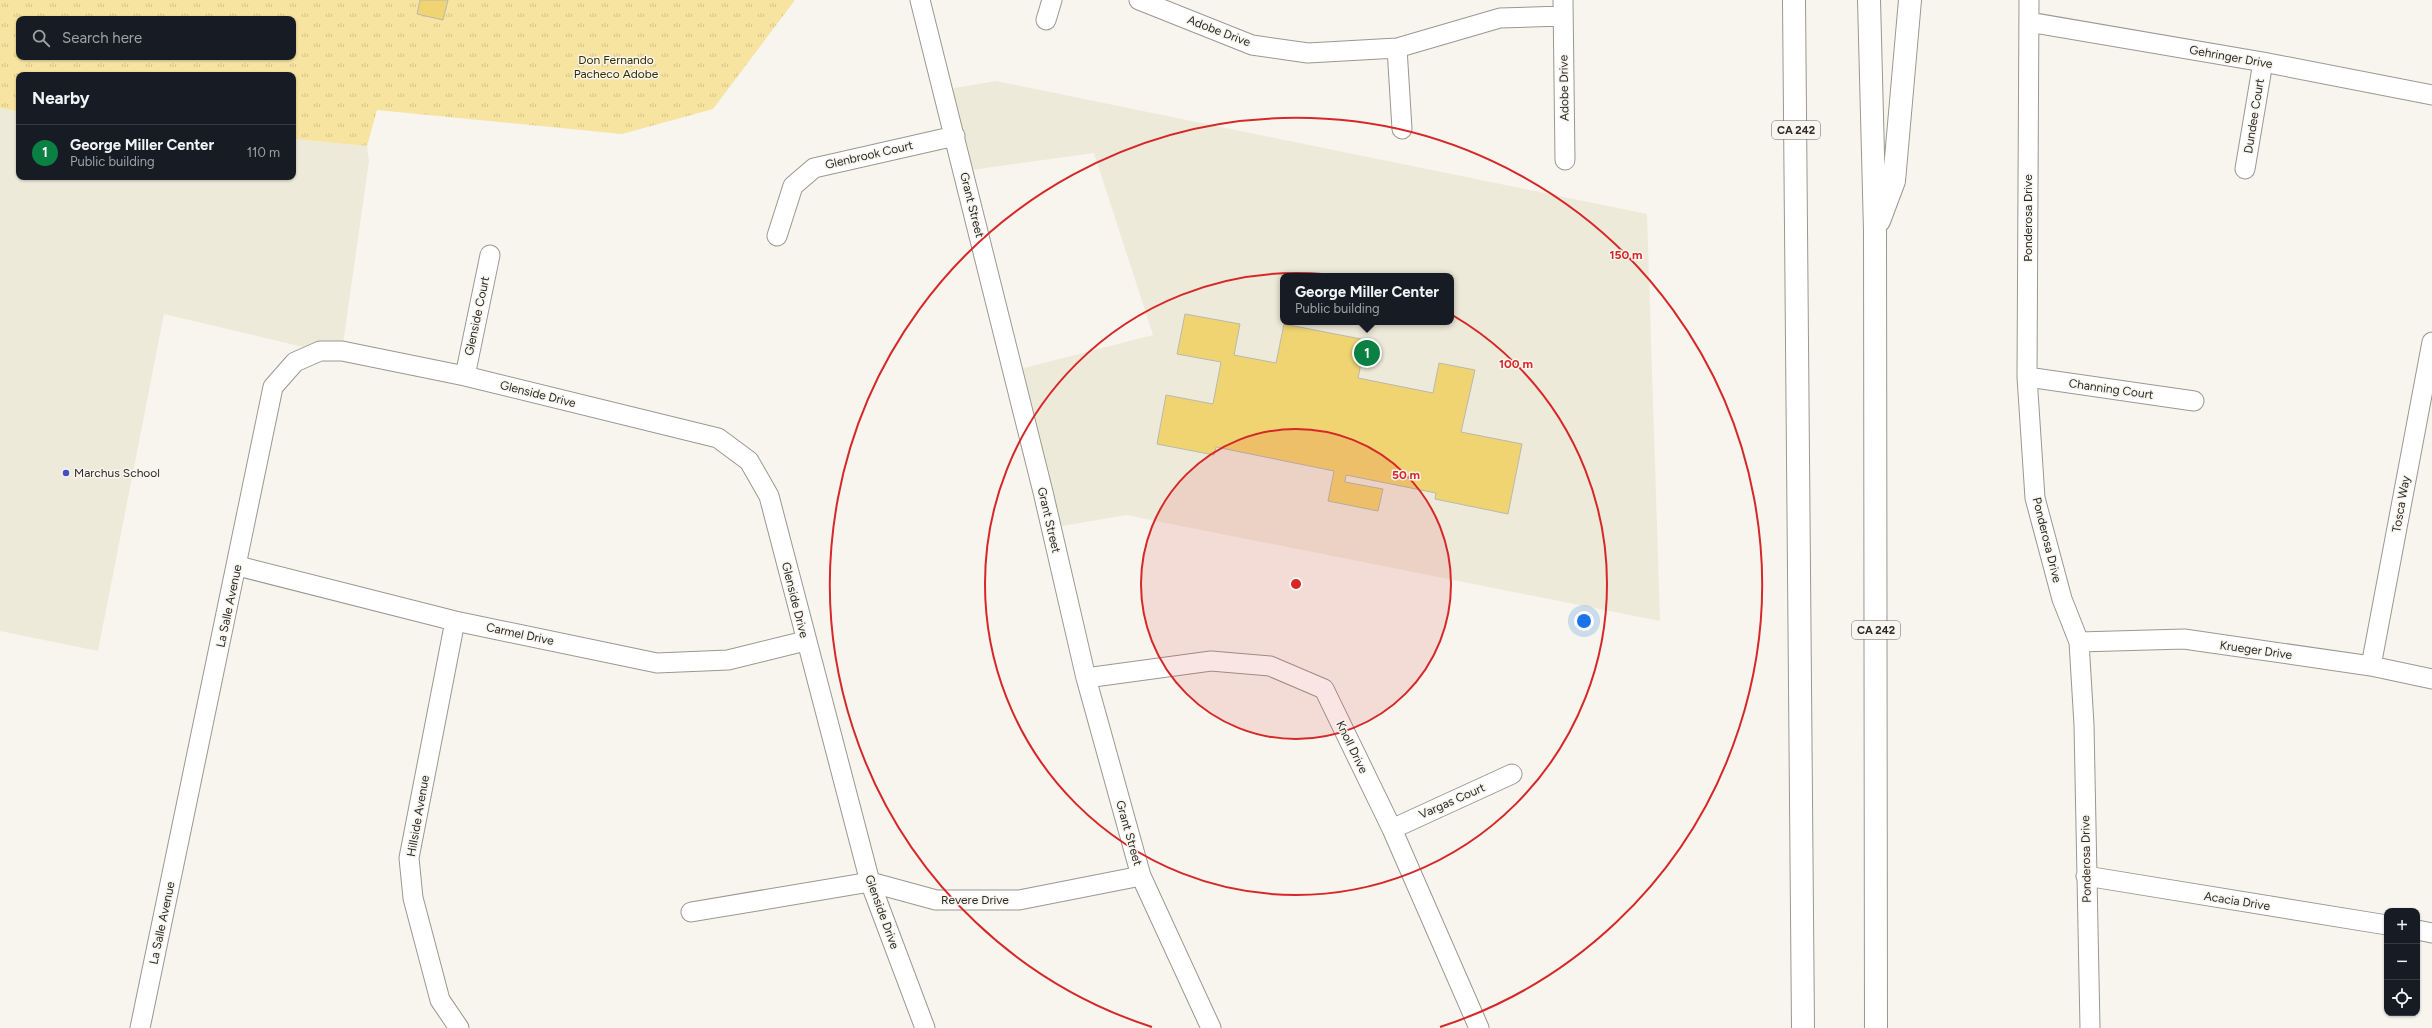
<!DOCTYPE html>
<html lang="en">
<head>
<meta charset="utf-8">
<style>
	:root { --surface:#171b24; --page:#20242c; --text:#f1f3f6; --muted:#9ea1a6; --line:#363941; --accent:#0b8043 }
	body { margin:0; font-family:Figtree,sans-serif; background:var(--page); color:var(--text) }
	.controls { position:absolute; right:12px; bottom:12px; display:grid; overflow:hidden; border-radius:8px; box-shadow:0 1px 3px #0004 }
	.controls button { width:36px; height:36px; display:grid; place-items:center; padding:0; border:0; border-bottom:1px solid var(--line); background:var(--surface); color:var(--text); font:20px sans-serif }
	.you { position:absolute; left:1584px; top:621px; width:14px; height:14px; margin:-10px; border:3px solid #fff; border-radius:50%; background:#1a73e8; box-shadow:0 0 0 6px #1a73e833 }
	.badge { display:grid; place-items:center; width:26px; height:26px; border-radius:50%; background:var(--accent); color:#fff; font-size:13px; font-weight:700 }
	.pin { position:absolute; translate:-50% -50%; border:2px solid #fff; box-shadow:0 1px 4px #0006 }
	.popup { position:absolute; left:1280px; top:273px; width:174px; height:52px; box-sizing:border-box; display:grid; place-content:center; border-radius:8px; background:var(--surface); filter:drop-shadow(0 1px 3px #0005); font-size:13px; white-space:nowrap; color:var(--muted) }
	.popup b { font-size:15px; color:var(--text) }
	.popup::after { content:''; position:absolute; left:50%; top:100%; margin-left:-8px; border:8px solid transparent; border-top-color:var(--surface) }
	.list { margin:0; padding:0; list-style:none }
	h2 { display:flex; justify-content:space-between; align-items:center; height:52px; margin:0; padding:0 16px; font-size:17px }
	h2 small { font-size:13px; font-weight:400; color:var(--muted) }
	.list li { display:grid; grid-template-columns:26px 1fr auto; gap:12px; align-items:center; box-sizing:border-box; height:56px; padding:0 16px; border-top:1px solid var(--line) }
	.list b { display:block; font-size:15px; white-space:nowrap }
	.list p { margin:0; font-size:13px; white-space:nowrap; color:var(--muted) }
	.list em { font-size:13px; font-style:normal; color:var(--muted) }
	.icon { flex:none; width:22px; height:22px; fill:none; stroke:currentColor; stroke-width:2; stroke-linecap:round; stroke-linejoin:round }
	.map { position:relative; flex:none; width:2432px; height:1028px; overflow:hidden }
	.search { position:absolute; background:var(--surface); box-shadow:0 1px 3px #0004; left:16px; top:16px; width:280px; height:44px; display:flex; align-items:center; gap:10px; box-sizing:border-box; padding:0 14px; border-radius:8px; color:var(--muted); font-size:15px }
	.panel { position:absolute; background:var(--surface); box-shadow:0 1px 3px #0004; left:16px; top:72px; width:280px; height:108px; border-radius:8px }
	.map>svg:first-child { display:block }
	.built { fill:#eeeada; fill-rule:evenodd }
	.park { fill:url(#park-tufts); fill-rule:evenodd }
	.building { fill:#efd471; stroke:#bab8b0 }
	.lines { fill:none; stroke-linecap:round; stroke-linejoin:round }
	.minor-casing { stroke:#9a9891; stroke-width:21 }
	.motorway-casing { stroke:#9a9891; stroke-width:24 }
	.minor { stroke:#fff; stroke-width:19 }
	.motorway { stroke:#fff; stroke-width:22 }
	.ring { fill:none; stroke:#d62828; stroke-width:2 }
	.poi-dot { fill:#454dc2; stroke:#f7f5ed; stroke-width:1.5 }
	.labels { text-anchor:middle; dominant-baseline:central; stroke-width:3; stroke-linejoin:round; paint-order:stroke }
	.shield { fill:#f7f5ed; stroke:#686762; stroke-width:1 }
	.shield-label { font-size:11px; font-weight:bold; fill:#2b2a27 }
	.street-label { font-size:12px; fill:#2b2a27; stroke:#f7f5ed }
	.park-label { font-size:12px; fill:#382d01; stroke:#f7f5ed }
	.poi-label { font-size:12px; fill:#2b2a27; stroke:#f7f5ed; text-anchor:start }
	.centre { fill:#d62828; stroke:#f7f5ed; stroke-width:2 }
	.ring-label { font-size:12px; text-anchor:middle; font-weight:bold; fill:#d62828; stroke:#f7f5ed; stroke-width:3; stroke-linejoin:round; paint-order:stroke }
</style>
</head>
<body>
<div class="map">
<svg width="2432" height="1028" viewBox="0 0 2432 1028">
	<defs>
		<pattern id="park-tufts" width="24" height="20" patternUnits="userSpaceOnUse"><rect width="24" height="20" fill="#f7e4a1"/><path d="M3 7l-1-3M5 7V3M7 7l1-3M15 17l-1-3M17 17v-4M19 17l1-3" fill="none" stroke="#d4c48b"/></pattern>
	</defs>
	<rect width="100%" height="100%" fill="#f7f5ed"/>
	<path class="built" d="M996,81L1647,214L1660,621L1126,515L1051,528L1012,371L1153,335L1094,153L964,171L943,90ZM1283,276H1451V322H1283Z
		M0,108L19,112V177H293V139L367,146L369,161L342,351H320L164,314L98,651L0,631Z"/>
	<path class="park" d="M0,0H795L713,109L622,134L377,110L367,146L293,139V75H19V112L0,108ZM19,19H293V57H19Z"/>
	<path class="building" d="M420,0H448L443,20L417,14Z
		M1185,314L1240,324L1234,355L1276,363L1284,324L1366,340L1358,378L1433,393L1439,363L1475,370L1461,432L1522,444L1508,514L1435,499L1436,493L1346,475L1345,482L1383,489L1378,511L1328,501L1334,471L1216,447L1214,455L1157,444L1166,395L1213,404L1221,362L1177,354Z"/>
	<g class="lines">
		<defs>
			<path id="minor" d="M920,0L1043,492L1086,678L1141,876L1211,1028
				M1139,0L1252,45L1308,53L1397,48L1500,18L1563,16
				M1563,0L1565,160
				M2029,0L2027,377L2035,498L2062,599L2079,642L2084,725L2090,1028
				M1046,20L1052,0
				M2029,22L2263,62L2432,95
				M1397,48L1402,129
				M2245,169L2263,62
				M777,236L793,186L814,168L955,136
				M465,376L490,255
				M2027,377L2194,401
				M238,566L455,621L657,663L728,660L805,641
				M455,621L409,858L413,898L440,1000L459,1028
				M2079,642L2184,639L2371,666L2432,679
				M2371,666L2432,342
				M1086,678L1211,661L1270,666L1324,689L1392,829L1479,1028
				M1392,829L1512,774
				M2086,876L2387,925
				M691,912L870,882L936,900H1019L1141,876
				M2417,930L2432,933
				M140,1028L273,387L295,362L320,351H342L465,376L718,438L749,461L769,496L870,882L925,1028"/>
			<path id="motorway" d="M1794,0L1803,1028
				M1869,0L1875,231L1876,1028
				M1879,221L1894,181L1910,0"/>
		</defs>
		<use href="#minor" class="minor-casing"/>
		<use href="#motorway" class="motorway-casing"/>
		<use href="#minor" class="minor"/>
		<use href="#motorway" class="motorway"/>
	</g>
	<circle cx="1296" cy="584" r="155" fill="#d62828" fill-opacity=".12"/>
	<g class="ring">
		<circle cx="1296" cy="584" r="155"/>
		<circle cx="1296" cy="584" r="311"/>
		<path d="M1152 1027A466 466 0 1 1 1440 1027"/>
	</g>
	<circle class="poi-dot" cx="66" cy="473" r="4"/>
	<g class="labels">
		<g class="shield">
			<rect x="1772" y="121" width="48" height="18" rx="3"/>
			<rect x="1852" y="621" width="48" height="18" rx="3"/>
		</g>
		<g class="shield-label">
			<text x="1796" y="130">CA 242</text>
			<text x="1876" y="630">CA 242</text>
		</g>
		<g class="street-label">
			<text transform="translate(1219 31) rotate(21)">Adobe Drive</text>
			<text transform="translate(2231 57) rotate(10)">Gehringer Drive</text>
			<text transform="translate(1564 88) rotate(-91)">Adobe Drive</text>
			<text transform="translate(2254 116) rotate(-81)">Dundee Court</text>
			<text transform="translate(869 155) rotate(-13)">Glenbrook Court</text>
			<text transform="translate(972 205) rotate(76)">Grant Street</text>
			<text transform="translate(2028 218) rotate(-90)">Ponderosa Drive</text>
			<text transform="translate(477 316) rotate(-78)">Glenside Court</text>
			<text transform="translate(2111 389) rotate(8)">Channing Court</text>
			<text transform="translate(538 394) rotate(14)">Glenside Drive</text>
			<text transform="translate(2401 504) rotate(-80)">Tosca Way</text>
			<text transform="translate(1049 520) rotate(77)">Grant Street</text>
			<text transform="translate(2047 540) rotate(76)">Ponderosa Drive</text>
			<text transform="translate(795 600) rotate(76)">Glenside Drive</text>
			<text transform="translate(229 606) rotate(-78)">La Salle Avenue</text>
			<text transform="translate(520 634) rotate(12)">Carmel Drive</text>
			<text transform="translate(2256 650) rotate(8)">Krueger Drive</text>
			<text transform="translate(1352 747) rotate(64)">Knoll Drive</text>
			<text transform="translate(1452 801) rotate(-24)">Vargas Court</text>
			<text transform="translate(418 816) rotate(-80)">Hillside Avenue</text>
			<text transform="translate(1129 833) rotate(74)">Grant Street</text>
			<text transform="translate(2086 859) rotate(-91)">Ponderosa Drive</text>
			<text x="975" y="900">Revere Drive</text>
			<text transform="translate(2237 901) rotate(9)">Acacia Drive</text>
			<text transform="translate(882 912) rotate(70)">Glenside Drive</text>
			<text transform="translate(162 923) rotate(-78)">La Salle Avenue</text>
		</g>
		<g class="park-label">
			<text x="616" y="60">Don Fernando<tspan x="616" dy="14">Pacheco Adobe</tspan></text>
		</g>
		<g class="poi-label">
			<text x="74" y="473">Marchus School</text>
		</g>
	</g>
	<circle cx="1296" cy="584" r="6" class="centre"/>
	<g class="ring-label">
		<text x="1626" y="259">150 m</text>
		<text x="1516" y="368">100 m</text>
		<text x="1406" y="479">50 m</text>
	</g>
</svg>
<div class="controls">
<button>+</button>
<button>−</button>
<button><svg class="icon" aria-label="locate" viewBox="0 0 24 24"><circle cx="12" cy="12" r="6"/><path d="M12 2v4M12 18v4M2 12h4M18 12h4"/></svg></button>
</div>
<div class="you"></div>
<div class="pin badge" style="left:1367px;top:353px">1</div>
<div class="popup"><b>George Miller Center</b>Public building</div>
<div class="search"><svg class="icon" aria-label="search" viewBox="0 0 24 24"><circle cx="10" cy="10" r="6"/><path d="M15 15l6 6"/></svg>Search here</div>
<section class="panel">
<h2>Nearby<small></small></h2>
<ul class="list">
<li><span class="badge">1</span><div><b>George Miller Center</b><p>Public building</p></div><em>110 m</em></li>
</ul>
</section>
</div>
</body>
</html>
